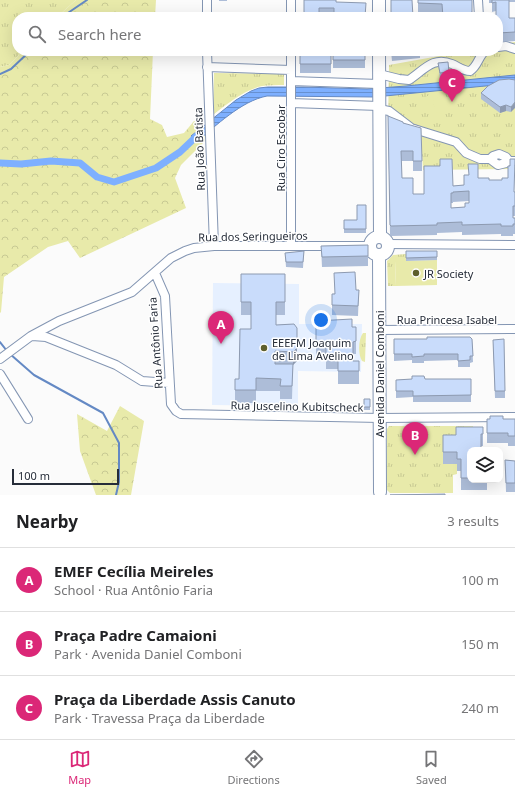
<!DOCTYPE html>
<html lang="en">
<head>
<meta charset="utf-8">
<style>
	:root { --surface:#fff; --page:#f6f6f6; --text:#202124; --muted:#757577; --line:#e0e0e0; --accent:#db2777 }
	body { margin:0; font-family:"Noto Sans",sans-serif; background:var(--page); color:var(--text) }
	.controls { position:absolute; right:12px; bottom:12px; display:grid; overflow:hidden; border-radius:8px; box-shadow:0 4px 16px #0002 }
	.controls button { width:36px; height:36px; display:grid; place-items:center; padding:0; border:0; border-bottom:1px solid var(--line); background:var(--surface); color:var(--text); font:20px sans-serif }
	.scale { position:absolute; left:12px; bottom:10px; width:107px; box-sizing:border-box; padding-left:4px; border:2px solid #262d39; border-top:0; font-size:11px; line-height:14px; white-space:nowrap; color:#262d39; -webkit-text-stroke:3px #fff; paint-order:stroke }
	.you { position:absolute; left:321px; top:320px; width:14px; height:14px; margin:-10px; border:3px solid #fff; border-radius:50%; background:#1a73e8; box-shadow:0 0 0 6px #1a73e833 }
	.badge { display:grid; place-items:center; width:26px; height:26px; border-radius:50%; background:var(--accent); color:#fff; font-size:13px; font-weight:700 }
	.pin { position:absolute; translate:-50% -33px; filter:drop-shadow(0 1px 2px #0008) }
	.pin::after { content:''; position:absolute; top:21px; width:14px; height:12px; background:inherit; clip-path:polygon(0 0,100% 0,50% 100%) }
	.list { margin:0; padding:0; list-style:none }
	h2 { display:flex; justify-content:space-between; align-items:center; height:52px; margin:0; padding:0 16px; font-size:17px }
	h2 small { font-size:13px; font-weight:400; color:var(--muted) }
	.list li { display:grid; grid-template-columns:26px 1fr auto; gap:12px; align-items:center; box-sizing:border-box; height:64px; padding:0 16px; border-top:1px solid var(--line) }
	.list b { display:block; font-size:15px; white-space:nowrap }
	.list p { margin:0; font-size:13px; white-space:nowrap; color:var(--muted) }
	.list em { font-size:13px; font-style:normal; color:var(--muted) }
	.icon { flex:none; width:22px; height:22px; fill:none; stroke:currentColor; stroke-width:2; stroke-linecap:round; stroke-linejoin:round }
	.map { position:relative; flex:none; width:515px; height:495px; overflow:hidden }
	.search { position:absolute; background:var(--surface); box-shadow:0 4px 16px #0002; left:12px; right:12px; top:12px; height:44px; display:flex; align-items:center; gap:10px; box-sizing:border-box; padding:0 14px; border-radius:16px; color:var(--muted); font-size:15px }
	.sheet { height:244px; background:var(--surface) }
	nav { display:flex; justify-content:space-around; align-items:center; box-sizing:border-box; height:56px; border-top:1px solid var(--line); background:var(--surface); font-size:11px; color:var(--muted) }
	nav a { display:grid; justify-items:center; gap:2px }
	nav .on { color:var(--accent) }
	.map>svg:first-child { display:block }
	.built { fill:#e6f0ff }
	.grass { fill:url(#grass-tufts) }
	.forest { fill:url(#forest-crowns) }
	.garden { fill:#e8eaaa }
	.water { fill:url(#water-rules); stroke:#6489c4 }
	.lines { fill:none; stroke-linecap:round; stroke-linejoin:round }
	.stream { stroke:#6489c4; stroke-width:2 }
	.canal { stroke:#7eb0ff; stroke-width:7 }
	.street-casing { stroke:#8496b3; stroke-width:10 }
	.secondary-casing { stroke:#8496b3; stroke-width:14 }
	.street { stroke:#fff; stroke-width:8 }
	.secondary { stroke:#fff; stroke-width:12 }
	.wall { fill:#adbdd8; fill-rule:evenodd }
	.shaded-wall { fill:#8d9ab0 }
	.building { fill:#c9dcfb; stroke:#8d9ab0; fill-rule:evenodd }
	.poi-dot { fill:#5e5f2c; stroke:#fff; stroke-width:1.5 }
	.labels { text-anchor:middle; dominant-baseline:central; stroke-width:3; stroke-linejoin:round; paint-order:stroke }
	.street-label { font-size:11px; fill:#262d39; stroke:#fff }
	.poi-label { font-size:11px; fill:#262d39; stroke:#fff; text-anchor:start }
</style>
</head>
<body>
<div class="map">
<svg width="515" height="495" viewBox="0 0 515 495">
	<defs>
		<pattern id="grass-tufts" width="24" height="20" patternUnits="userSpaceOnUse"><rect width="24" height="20" fill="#e8eaaa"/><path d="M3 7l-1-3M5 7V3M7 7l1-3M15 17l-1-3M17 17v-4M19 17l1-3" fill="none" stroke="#c7c993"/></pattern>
		<pattern id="forest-crowns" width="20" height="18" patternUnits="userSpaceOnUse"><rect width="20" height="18" fill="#e8eaaa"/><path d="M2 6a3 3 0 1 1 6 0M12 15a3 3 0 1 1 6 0" fill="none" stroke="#c7c993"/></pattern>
		<pattern id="water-rules" width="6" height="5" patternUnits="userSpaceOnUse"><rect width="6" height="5" fill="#7eb0ff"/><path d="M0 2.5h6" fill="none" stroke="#6790cf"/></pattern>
	</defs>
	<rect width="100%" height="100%" fill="#fbfbfb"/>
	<path class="built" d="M213,283L299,284V324H362L361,372L298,371V406L212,405Z"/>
	<path class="grass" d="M0,0H76L57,17H17V51H23L9,65L0,67Z
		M515,42V169L423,170L421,138L388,125L389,65L467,51H498V44Z
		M214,73L284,74V85C277,85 269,85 262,86C244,90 228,103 213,115Z
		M406,254V261L395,262L396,286H388L387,261L393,255Z
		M363,333H366L365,362L362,361C358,354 358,340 363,333Z
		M389,426H473L474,439L457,464V474L453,475V493H390L386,489L387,429Z"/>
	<path class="forest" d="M76,0H156L155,17H57Z
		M23,51H153L150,119L162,125L167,137L184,133L194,121L203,126L205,141L181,165L175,178L186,208L80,258L68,241L48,247L4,277L1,312L0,313V67L9,65Z
		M120,406L144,421L131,495H96L80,451L77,414L107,431Z"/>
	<path class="garden" d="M454,92L460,94L462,98L461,102L456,105L451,103L449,110L444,114L436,112L433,104L430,106H426L422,102L423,99L427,96H430L434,101C438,95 443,95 449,99L451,95Z
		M437,260V285L396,286L395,261Z"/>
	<path class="water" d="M515,75V83L375,97L267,96C241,101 216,126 196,142L191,136L236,100L251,91L259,88L268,87H303L367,89L406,86Z"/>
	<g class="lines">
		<path class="stream" d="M62,17L87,0
			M0,74L11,69L30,51
			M0,342L7,351
			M10,354L34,375L103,413L119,443V482L116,495"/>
		<path class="canal" d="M0,163L21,164L51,161L80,163L97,177L114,182L156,168L180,152L200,133"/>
		<defs>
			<path id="street" d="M478,0L479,17
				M207,17V0
				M291,17V0
				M498,47L506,46L515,49
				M207,51L214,246
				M291,51V245
				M207,67L291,70
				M379,74L399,79L409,80C424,70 433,56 452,64C459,67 463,71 470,71C478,66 478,57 485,51
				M291,81L379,84
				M291,103L379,106
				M379,109L389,111L410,127
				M411,128L456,142L466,153L480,159H490L498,165L506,163L509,161H515
				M490,159L493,156L499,154L506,157L509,161
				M388,244L515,245
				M155,273L165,296L171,404L176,411L181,414L380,418L515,417
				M379,330L515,329
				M32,336L46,337L116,365L142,381L169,383
				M0,359L31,336L59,321L132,292L171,258L185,251L194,248L214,246H370
				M0,374L28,419"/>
			<path id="secondary" d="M379,17V0
				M379,51L380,236
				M370 246a9 9 0 1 1 18 0a9 9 0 1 1-18 0Z
				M379,255L380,492"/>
		</defs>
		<use href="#street" class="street-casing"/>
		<use href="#secondary" class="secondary-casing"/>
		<use href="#street" class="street"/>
		<use href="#secondary" class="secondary"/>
	</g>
	<path class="wall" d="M219,0H227V1H219Z
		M304,0H336L334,17H319Z
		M418,0H472V17H443L442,15L418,14Z
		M489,0H515V2H509V18H515V41L498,42V17L496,15V11L492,12V3H489Z
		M333,51H365V68H333Z
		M391,51H420V58L392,61Z
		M300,55H331V73H300Z
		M438,63L449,72V78L440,79Z
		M515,80L511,112L506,111L500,113L481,99V93Z
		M388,116L403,123L422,161V171H413V161H401L402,178L413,194H424L453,186L464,185V175L478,178L489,180L515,192V216H513V218H515V234H513V236H501V234L462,235V232L437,233V235L391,236L390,235ZM469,201V203L465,207L451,208V203H453V202Z
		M366,205V233H344V220H357Z
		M368,245V266L322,267L321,246Z
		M304,251L303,268L286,267L285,253Z
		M406,251H437V260L406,261Z
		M241,274H285V315H276V325L294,324L297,361L293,365L292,399H280V391H256V403H235V379H239L251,329V315H241Z
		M356,290H359L358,316L332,315V294Z
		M316,321L352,327H356V354H353V361H359V384H338V369H326V359H316Z
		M394,339H472L473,362L470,363V367H458V360L424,361V363H412V360L394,361Z
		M493,340L505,391V398H495Z
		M425,379H471V402H413V397L396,398V380Z
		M364,399H370V410H364Z
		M487,419H515V446H508V443H487Z
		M483,427V446H481L470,450V480H487V490H461V471H457V464H443V435H456Z
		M505,460L515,461V492H506Z"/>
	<path class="shaded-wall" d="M515,102V108L511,112V107Z
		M506,105V111L500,113V107Z
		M297,348V361L293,365V352Z"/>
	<path class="building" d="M304,0H336V2L366,3L365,17H334V8H319V17H304Z
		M391,0H412L413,17H391Z
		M418,0H472V12L470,13V17H443L442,4L418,3Z
		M492,0H509V18H515V32L498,33V17H484V16L496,15V2L492,3Z
		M307,51H318V55H331V64H300V55H307Z
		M333,51H365V60H333Z
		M448,62L449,72L440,73L438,63Z
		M509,79L515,80V102L511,107L506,105L500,107L481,93L488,86L499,80Z
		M388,116L403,122V123L421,128L422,161H413V151H401L402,178H413V194H424V166H440V159H452L453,186L464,185V175H469L468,164H478V178H489V180H502V178H508V166H510V159H515L514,192H515V206H513V218H515V224H513V226H501V224L462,225V222L437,223V225L391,226L390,225ZM469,191V203H465V207L451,208V193H453V192Z
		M357,205H366V229H344V220H357Z
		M368,245V256L322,257L321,246Z
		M304,251L303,262H286L285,253Z
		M406,251H437V257L406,258Z
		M355,272L356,290H359L358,306L332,305V294H335L334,273Z
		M241,274H285V302H276V325L294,324L297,328V348L293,352L275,351V364H293L292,386H280L281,379L256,378V390H235V379H239L240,329H251V302H241Z
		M352,319V327H356V341L353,342V361H359V371H338V356H326V346H316V321Z
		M427,337H470L472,339L473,356H470V360L458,361V354H424V356L412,357V354H394V339H427Z
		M504,339L505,391H495L493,340Z
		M412,376H424L425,379H471V395L413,396V391H396V380L412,379Z
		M364,399H370V407H364Z
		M490,416H503V419H515V436H508V433H487V419H490Z
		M456,427H483V434H481V450H470V478H461V459H457V452H443V435H456Z
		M505,460L515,461V483H506Z
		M445,494V495H390Z"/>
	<g class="poi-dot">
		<circle cx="416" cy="273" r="4"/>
		<circle cx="264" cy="348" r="4"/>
	</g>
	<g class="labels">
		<g class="street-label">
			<text transform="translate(280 148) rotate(-90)">Rua Ciro Escobar</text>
			<text transform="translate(199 149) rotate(-92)">Rua João Batista</text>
			<text transform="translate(253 236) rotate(-1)">Rua dos Seringueiros</text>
			<text x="447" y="319">Rua Princesa Isabel</text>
			<text transform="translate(155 343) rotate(-94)">Rua Antônio Faria</text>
			<text transform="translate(379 374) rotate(-90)">Avenida Daniel Comboni</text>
			<text transform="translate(297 406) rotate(1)">Rua Juscelino Kubitscheck</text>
		</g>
		<g class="poi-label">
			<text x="424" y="273">JR Society</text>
			<text x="272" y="342">EEEFM Joaquim<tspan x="272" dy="13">de Lima Avelino</tspan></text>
		</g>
	</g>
</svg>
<div class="controls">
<button><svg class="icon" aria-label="layers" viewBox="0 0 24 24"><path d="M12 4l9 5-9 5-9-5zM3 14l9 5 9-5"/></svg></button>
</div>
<div class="scale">100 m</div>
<div class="you"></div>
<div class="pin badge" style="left:221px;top:344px">A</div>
<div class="pin badge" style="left:415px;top:455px">B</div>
<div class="pin badge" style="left:452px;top:102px">C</div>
<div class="search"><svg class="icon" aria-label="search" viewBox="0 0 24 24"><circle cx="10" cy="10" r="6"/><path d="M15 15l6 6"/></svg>Search here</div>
</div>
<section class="sheet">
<h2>Nearby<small>3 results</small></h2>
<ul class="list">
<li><span class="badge">A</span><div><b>EMEF Cecília Meireles</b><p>School · Rua Antônio Faria</p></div><em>100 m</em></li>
<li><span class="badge">B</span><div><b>Praça Padre Camaioni</b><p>Park · Avenida Daniel Comboni</p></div><em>150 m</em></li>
<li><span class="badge">C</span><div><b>Praça da Liberdade Assis Canuto</b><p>Park · Travessa Praça da Liberdade</p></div><em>240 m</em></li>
</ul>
</section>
<nav>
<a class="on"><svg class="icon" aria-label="map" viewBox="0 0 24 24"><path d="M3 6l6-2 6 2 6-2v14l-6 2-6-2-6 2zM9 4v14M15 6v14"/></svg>Map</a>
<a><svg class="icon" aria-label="directions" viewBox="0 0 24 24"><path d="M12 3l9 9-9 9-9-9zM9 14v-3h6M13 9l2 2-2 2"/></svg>Directions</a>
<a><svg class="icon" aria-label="saved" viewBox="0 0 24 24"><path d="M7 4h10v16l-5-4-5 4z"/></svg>Saved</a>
</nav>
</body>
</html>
